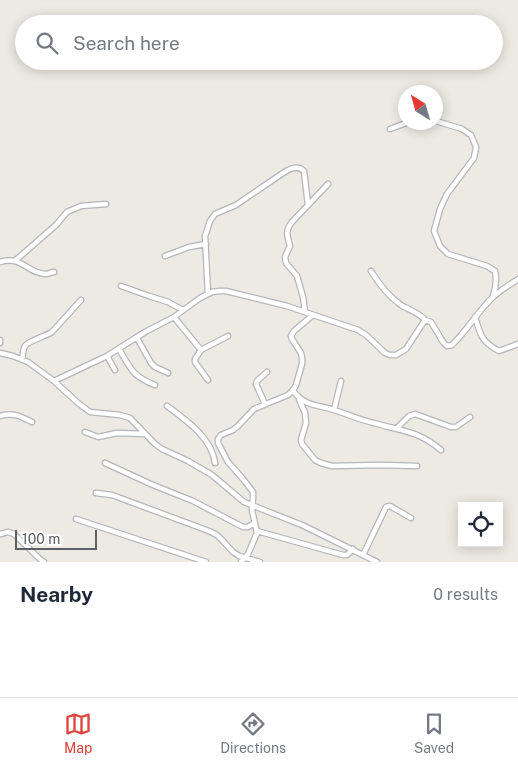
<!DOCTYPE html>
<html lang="en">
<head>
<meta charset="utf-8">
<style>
	:root { --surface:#fff; --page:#f6f6f7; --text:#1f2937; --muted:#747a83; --line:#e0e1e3; --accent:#db433b }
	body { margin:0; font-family:"Public Sans",sans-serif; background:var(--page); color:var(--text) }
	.controls { position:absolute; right:15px; bottom:15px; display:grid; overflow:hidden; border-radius:0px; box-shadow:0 2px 12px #0003 }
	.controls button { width:45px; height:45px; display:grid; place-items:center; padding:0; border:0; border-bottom:1px solid var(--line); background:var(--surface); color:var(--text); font:25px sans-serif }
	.compass { position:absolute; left:398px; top:85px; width:45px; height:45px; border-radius:50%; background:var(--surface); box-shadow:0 2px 12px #0003; rotate:323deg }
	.scale { position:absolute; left:15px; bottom:12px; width:82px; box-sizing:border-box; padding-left:5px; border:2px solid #5c5f63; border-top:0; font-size:14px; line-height:18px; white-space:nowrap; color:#5c5f63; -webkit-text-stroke:4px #fff; paint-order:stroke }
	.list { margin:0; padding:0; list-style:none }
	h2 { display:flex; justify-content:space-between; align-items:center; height:65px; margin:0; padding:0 20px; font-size:21px }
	h2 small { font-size:16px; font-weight:400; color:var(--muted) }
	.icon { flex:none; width:28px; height:28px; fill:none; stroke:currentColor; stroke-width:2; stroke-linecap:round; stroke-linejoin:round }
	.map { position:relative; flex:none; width:518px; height:562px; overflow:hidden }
	.search { position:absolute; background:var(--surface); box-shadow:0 2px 12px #0003; left:15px; right:15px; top:15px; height:55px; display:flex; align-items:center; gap:12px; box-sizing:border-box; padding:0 18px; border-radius:28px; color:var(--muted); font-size:19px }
	.sheet { height:135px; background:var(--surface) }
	nav { display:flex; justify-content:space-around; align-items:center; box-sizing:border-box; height:70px; border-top:1px solid var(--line); background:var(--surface); font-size:14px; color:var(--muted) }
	nav a { display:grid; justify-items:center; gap:2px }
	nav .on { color:var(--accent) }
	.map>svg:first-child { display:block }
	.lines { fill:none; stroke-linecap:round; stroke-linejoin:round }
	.minor-casing { stroke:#b4b6ba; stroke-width:7 }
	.minor { stroke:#fff; stroke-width:4.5 }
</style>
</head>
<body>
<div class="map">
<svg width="518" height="562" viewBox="0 0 518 562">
	<rect width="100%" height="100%" fill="#edeae3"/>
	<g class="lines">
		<defs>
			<path id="minor" d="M436,121L462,129L471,135L476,147L474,158L447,194L440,209L434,231L440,246L448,254L487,266L495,271C497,280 496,287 493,296
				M390,129L409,122
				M165,256L189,247L206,244
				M16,260L56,225L67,212L81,206L106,204
				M0,262C22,255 28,274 46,274C49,274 51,272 54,272
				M371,271C379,284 388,296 401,305C409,310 420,313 425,320
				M121,286L149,296L168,302L183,310
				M208,294L205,236L210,221L215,214L236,205L283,173C289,169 298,165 304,171L308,205
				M305,312L303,297L297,276L286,263L285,257L290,246C287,235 285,231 292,222L328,184
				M174,317L201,350
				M475,317C481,336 481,341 499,351L518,344
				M137,338L151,363L155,367L168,373
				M0,340V343
				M119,349C131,369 132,376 155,385
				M0,353L13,356L28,362L54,381L78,403L90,412L120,415L130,418L155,444L162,449L188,461L212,475L244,502L302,525L377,562
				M107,356L115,370
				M22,359C23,356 23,349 25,346C28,341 46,336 52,332L81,300
				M208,380L195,362V359L201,350L228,336
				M54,381L107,356L145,332L174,317L200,298L212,292L219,291H226L287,306L358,330L366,335L385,353L390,355H396L406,349L425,320L431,322L443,342L447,346L452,345C467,331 477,312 493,297C500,290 510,285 518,279
				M293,391C306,407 316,404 334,410C347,414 360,420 374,423C400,431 418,430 441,450
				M299,399L305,413L306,423L301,440L302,444L315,460L321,463L332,466L380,465L417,466
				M265,404L256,384L257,381L267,372
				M167,406C186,420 212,438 215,463
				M334,410L341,381
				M0,416C13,412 20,416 32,422
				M397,428L409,416L415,414L451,427H456L470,417
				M85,432L98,437L117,433L145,434
				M105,463L153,485L193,501L243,527H248L254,523
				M96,493L112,495L209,531L217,535L224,542L233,552L239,556L260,562
				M76,519L206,562
				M257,531L343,555H347L353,549
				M0,534L8,532L14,534L42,561L44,562
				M363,555L386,507L390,506L411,518
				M241,562L248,554L257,533L252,510L253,498V492L243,479L228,462L218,443V439L221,435L233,430L238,426L254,409L288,395L294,389L296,385L302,364V358L301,353L292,339L291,336L294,331L313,315"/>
		</defs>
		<use href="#minor" class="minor-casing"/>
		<use href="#minor" class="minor"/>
	</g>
</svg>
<div class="controls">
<button><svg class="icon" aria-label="locate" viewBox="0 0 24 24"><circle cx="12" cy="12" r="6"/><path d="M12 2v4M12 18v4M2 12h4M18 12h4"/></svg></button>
</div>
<svg class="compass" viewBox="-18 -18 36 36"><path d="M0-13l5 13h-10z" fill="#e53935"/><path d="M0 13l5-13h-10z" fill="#747a83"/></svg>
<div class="scale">100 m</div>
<div class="search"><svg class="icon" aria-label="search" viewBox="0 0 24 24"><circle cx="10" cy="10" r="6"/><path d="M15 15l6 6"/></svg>Search here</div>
</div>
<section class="sheet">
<h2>Nearby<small>0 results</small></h2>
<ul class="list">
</ul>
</section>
<nav>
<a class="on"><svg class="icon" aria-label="map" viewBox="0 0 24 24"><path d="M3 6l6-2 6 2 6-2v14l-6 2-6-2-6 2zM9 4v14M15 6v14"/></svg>Map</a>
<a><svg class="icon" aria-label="directions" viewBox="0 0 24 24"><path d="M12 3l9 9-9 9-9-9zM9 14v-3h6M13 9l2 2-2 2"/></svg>Directions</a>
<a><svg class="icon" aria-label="saved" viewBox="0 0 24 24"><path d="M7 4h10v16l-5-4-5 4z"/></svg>Saved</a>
</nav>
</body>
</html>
